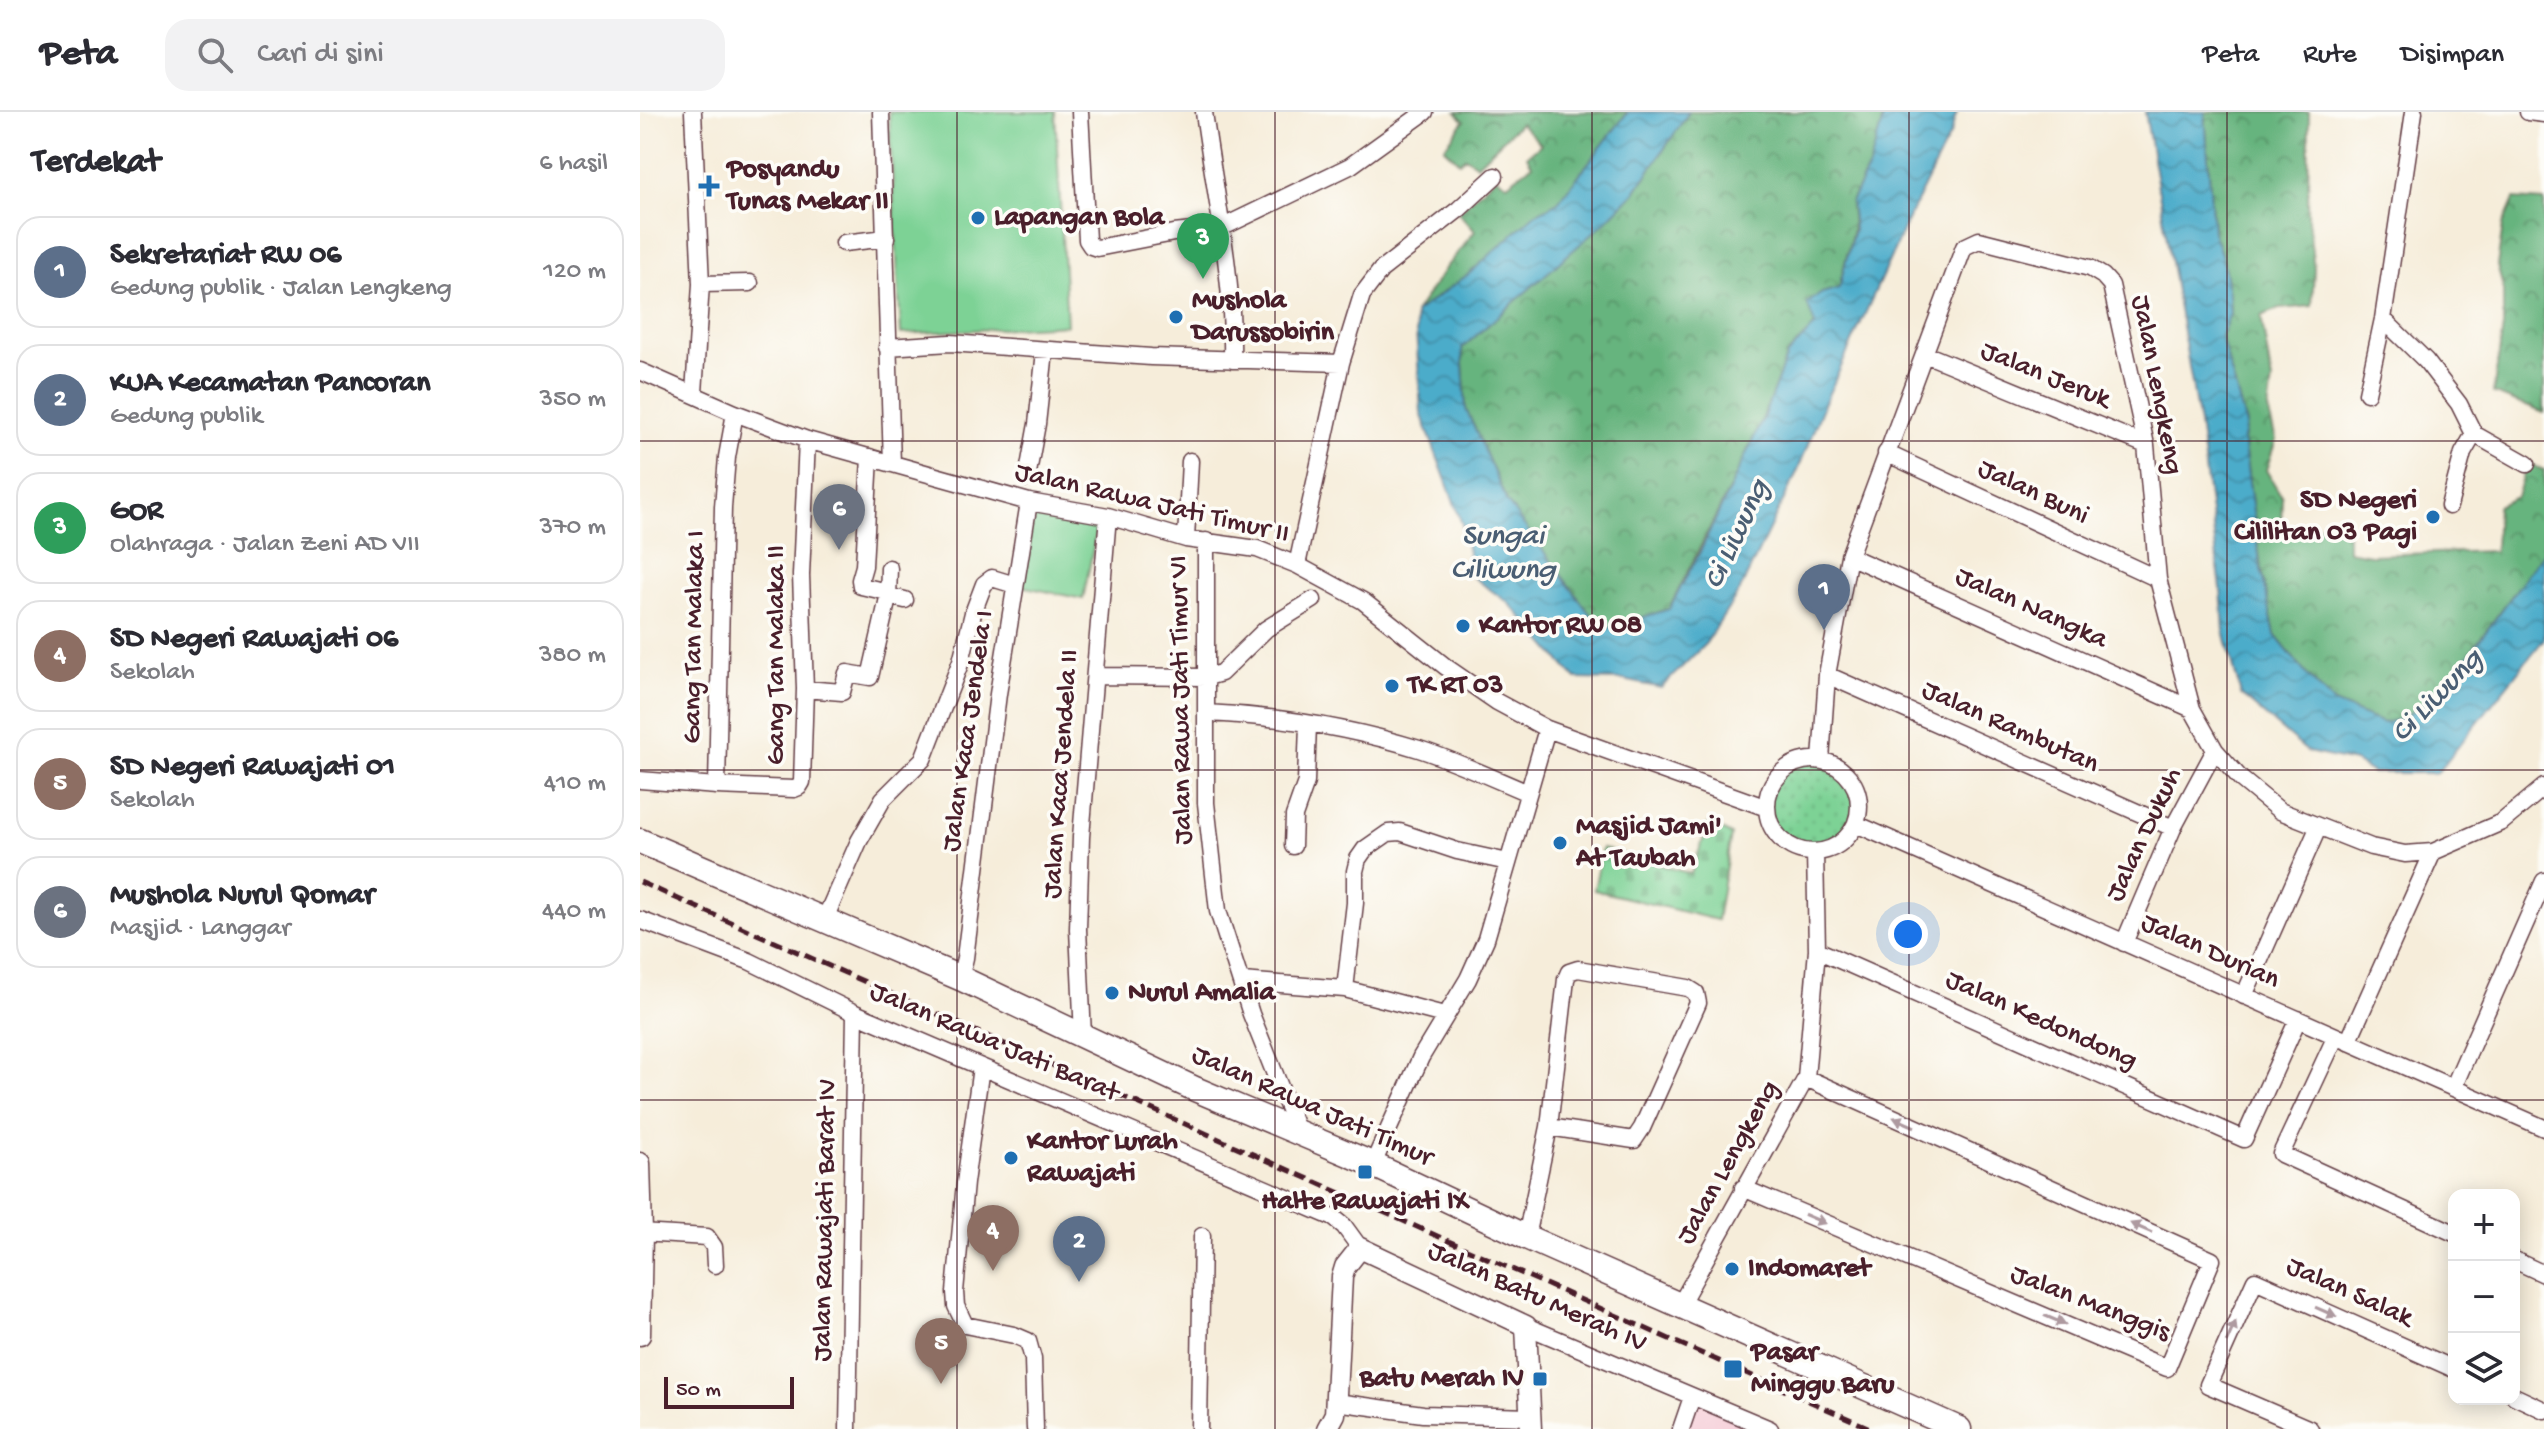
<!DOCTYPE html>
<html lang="id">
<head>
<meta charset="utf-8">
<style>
	:root { --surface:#fff; --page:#f2f2f3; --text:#2b2b33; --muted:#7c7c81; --line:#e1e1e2; --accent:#1f6fb2 }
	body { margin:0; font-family:"Gochi Hand",sans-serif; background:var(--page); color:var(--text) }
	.controls { position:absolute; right:24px; bottom:24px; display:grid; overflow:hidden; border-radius:16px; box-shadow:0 4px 20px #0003 }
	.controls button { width:72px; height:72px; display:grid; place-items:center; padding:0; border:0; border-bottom:2px solid var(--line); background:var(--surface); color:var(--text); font:40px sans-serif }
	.scale { position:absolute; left:24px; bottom:20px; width:130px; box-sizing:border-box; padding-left:8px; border:4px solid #4a1f2b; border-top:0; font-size:22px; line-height:28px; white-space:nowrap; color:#4a1f2b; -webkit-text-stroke:6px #fdfcf7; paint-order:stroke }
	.you { position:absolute; left:1268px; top:822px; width:28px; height:28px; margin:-20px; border:6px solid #fff; border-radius:50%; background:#1a73e8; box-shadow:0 0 0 12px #1a73e833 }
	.badge { display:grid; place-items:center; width:52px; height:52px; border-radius:50%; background:var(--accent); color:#fff; font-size:26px; font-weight:700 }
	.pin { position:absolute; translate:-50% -66px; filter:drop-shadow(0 2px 4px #0008) }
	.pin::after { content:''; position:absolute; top:42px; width:28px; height:24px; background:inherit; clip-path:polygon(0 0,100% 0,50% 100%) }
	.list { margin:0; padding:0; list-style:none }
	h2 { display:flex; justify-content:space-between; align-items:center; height:104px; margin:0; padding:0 32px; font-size:34px }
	h2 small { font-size:26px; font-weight:400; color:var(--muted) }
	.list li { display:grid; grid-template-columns:52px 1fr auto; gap:24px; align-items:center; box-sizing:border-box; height:112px; margin:0 16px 16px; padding:0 16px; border:2px solid var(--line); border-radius:24px }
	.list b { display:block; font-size:30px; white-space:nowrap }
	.list p { margin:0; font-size:26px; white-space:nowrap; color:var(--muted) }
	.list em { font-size:26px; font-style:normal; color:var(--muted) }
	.icon { flex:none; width:44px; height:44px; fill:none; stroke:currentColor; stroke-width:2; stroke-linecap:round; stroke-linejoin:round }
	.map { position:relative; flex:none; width:1904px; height:1317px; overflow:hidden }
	header { display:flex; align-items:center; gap:48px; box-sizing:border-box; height:112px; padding:0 40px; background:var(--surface); border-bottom:2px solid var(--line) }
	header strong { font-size:38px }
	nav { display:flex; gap:44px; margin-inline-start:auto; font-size:28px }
	.search { width:560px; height:72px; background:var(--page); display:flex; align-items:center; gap:20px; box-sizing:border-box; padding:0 28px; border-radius:24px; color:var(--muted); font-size:30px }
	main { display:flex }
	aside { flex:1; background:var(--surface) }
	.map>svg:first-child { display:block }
	.built { fill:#f6cfd9 }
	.grass { fill:url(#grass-dots); stroke:#647860; stroke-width:2 }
	.forest { fill:url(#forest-crowns); stroke:#586a54; stroke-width:2 }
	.cemetery { fill:url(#cemetery-stones); stroke:#647860; stroke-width:2 }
	.garden { fill:#7dd295; stroke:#647860; stroke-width:2 }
	.water { fill:url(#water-waves); stroke:#4a667a; stroke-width:2 }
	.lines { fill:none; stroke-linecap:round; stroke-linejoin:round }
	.minor-casing { stroke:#643e45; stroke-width:19 }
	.tertiary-casing { stroke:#643e45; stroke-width:23 }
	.secondary-casing { stroke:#643e45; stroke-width:27 }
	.minor { stroke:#fff; stroke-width:16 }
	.tertiary { stroke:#fff; stroke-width:20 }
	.secondary { stroke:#fff; stroke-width:24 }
	.rail { stroke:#4a1f2b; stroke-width:5; stroke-dasharray:12 6; stroke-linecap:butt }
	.oneway { fill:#ae9aa0 }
	.grid { fill:none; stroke:#4a1f2b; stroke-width:2; stroke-opacity:0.55 }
	.poi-dot { fill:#1f6fb2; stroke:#fdfcf7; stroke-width:3 }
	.labels { text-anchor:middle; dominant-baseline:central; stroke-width:7; stroke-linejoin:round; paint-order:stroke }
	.poi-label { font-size:28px; font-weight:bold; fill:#4a1f2b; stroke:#fdfcf7; text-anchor:start }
	.street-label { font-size:28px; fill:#4a1f2b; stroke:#fdfcf7 }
	.water-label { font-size:30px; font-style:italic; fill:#4a5e73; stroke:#fdfcf7 }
</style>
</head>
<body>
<header>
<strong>Peta</strong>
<div class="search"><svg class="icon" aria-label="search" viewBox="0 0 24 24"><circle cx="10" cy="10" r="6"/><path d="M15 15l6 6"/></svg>Cari di sini</div>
<nav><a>Peta</a><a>Rute</a><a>Disimpan</a></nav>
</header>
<main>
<aside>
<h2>Terdekat<small>6 hasil</small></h2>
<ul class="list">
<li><span class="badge" style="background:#5c6f8a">1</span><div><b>Sekretariat RW 06</b><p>Gedung publik · Jalan Lengkeng</p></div><em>120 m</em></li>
<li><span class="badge" style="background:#5c6f8a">2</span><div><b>KUA Kecamatan Pancoran</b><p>Gedung publik</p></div><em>350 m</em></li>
<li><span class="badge" style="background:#2e9e5b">3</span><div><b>GOR</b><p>Olahraga · Jalan Zeni AD VII</p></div><em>370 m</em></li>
<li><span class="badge" style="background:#8d6e63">4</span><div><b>SD Negeri Rawajati 06</b><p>Sekolah</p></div><em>380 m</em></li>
<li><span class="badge" style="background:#8d6e63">5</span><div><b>SD Negeri Rawajati 01</b><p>Sekolah</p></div><em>410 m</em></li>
<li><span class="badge" style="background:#6b7280">6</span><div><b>Mushola Nurul Qomar</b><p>Masjid · Langgar</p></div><em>440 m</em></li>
</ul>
</aside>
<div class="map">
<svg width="1904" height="1317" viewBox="0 0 1904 1317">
	<defs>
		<pattern id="grass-dots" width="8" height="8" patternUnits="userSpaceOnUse" patternTransform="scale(2)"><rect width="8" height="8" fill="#7dd295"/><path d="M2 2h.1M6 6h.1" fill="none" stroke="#6eb481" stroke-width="1.8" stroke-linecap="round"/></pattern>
		<pattern id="forest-crowns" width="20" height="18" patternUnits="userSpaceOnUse" patternTransform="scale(2)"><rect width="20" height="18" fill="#66b47e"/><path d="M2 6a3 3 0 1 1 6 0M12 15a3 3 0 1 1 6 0" fill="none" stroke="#569267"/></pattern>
		<pattern id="cemetery-stones" width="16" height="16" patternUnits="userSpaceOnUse" patternTransform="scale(2)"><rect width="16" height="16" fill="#7dd295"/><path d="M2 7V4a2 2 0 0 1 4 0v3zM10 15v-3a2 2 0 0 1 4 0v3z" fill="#6eb481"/></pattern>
		<pattern id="water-waves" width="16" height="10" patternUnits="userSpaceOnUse" patternTransform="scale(2)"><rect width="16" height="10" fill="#4bacca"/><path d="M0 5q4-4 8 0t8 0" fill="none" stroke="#408ba4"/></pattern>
	</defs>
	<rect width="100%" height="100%" fill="#fdfcf7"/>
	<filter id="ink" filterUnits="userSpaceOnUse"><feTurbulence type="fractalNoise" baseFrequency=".0125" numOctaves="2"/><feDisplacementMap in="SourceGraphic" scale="16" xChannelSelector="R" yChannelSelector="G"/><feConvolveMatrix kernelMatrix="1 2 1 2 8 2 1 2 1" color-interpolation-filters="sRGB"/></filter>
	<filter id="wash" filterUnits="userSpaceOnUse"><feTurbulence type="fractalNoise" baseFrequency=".006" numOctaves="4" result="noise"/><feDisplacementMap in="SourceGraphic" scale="32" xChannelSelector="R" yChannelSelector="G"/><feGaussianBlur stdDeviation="1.8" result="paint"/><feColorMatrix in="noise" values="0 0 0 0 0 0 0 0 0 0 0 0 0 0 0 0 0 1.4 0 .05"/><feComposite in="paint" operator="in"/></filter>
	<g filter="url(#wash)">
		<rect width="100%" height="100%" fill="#f6edda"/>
		<path class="built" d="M1053,1282L1137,1317H1041Z"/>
		<path class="grass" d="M1127 694a46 46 0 1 1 92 0a46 46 0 1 1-92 0Z"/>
		<path class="forest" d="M816,0H988L918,90L895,103L830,161L775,201L806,155L835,119L818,100L856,65L867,72L892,53L887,44L901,32L880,11L837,53L825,45L819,50L804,36L824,9Z
			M1049,0H1245L1229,55L1211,90L1213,117L1199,176L1182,181L1175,213L1147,243L1123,306L1091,374L1029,497L962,518L867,390L826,297L822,236L934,137L995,80Z
			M1565,0H1669L1668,108L1674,156L1672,194L1639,197L1621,204L1632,269L1628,298L1636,328L1626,358L1642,385L1641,415L1708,412V439L1730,443L1855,439L1857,394L1877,385L1887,352L1904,358V440L1815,561L1785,591L1761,607L1743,611L1694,591L1667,563L1635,523L1621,456L1603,327L1606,312L1580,223L1590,202L1589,182L1583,147L1573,120Z
			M1874,87L1904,89V301L1853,281L1863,215V175L1857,154L1863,113Z"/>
		<path class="cemetery" d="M1069,711L1091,723L1077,808L954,778L962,736L1051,762Z"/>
		<path class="garden" d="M249,0H415L427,213L261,222Z
			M391,394L459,407L443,487L376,473Z"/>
		<path class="water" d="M988,0H1049L995,80L962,113L822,236L826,297L867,390L962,518L1029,497L1061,438L1091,374L1123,306L1147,243L1175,213L1167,191L1182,181L1199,176L1214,117L1211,90L1229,55L1245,0H1317L1310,23L1268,107L1185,290L1157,360L1100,478L1066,531L1021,576L984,568L936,567L870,492L833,465L822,412L781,301L775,201L830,161L895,102L918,90Z
			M1505,0H1565L1573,120L1583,147L1589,182L1590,202L1581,224L1606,313L1603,327L1621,456L1635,523L1667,563L1694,591L1743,611L1761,607L1785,591L1814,563L1904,440V527L1797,661H1733L1715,650L1668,640L1601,583L1584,519L1581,476L1560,318Z"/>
	</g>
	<g filter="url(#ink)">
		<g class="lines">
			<defs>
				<path id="minor" d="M53,0L61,172L54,281
					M241,0L252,352
					M440,0L447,128L451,134L457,136L534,121L581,116L710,54L785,0
					M564,0C575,83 594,164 592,248
					M1888,0L1904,2
					M204,131L246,126
					M61,172L110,171
					M1743,207L1786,249L1819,292L1834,322L1887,352
					M247,235L310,231L511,245L701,251
					M1285,242L1506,333
					M0,259L95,301L167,328L389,390L468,404L546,427L617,437L657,453L723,489L806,555L857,590L907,617L1127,696
					M1727,281L1743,207L1774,0
					M1246,341L1518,467
					M230,345L224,454L220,468L221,474L248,480
					M387,366L397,312L405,239
					M1809,394L1823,341L1834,322
					M197,399L226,398
					M546,427L550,349
					M566,429V691L578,799L611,902L658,1020
					M1209,444L1552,597
					M657,453L701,251L722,183L741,158L819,97L855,64
					M248,484L265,488
					M1187,563L1533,716
					M455,564L567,565L581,561L626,517L673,488
					M165,577L202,580L207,561L230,565L248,486L249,456
					M566,601C637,604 711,616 779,637C816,649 852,666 888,681
					M1181,648L1187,563L1209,444L1324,135L1339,128L1450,156L1463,164L1471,173L1506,333L1518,467L1552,597L1575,638L1601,667L1640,699L1731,735L1765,742L1793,740L1862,710L1904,675
					M1127 694a46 46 0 1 1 92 0a46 46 0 1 1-92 0Z
					M0,668L77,674L83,395L87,345L95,301
					M77,674L154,677L159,675L162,670L165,577L161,463L167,328
					M1216,712L1904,1016
					M653,734L654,704L666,670L668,612
					M0,808L109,849L215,901L694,1106L704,1114L720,1136
					M184,809L219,729L243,687L283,647L321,549L333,501L344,472L352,466L375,473
					M1484,831L1533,716L1575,638
					M1177,838L1604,1027L1658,907
					M320,866L325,846L358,582L389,390
					M602,869L705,877L804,903
					M705,877L715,791V759L718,747L725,737L748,721L760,720L817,739L868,750
					M1604,884L1678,716
					M443,924L438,817L441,725L468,404
					M1696,924L1641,1042L1814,1121
					M1708,930L1793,740
					M341,955L325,1071L315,1180L316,1194L325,1213L374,1223L388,1229L393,1247L395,1317
					M1813,976L1904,769
					M733,1052L781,945L828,867L846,827L907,617
					M1103,1076L1527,1256L1572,1148L1166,966
					M0,1121L67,1125L74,1135L75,1153
					M886,1125L909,1015L926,867L929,860L938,857L1048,876L1056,881L1058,891L1002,1016L994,1028L909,1015
					M1874,1148L1904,1162
					M1040,1193L1166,966L1177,838L1175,740
					M886,1214L1130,1317
					M1874,1284L1904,1298
					M696,1290L783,1302L891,1305
					M208,1317L215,901
					M559,1317L562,1124
					M1041,1317L1052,1285
					M1670,1317L1568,1273L1615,1168L1814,1257"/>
				<path id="tertiary" d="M0,1051L2,1121L0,1223
					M687,1317L695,1302L702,1165L705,1155L720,1136L886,1214L891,1317"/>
				<path id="secondary" d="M0,729L320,866L555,977L723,1048L886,1125L1319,1317"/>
			</defs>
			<use href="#minor" class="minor-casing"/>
			<use href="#tertiary" class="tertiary-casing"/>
			<use href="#secondary" class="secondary-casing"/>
			<use href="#minor" class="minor"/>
			<use href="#tertiary" class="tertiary"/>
			<use href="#secondary" class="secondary"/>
			<path class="rail" d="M0,770L1232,1317"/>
		</g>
		<defs><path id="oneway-solid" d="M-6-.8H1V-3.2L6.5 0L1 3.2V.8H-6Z" transform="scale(2)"/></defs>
		<g class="oneway">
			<use href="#oneway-solid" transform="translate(1264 1010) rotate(-156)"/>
			<use href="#oneway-solid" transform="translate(1175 1107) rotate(23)"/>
			<use href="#oneway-solid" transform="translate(1501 1116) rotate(-156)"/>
			<use href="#oneway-solid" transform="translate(1686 1200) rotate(24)"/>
			<use href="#oneway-solid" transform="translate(1415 1208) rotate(23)"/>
			<use href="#oneway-solid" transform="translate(1591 1220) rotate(-66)"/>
		</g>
	</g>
	<path class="grid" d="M317,0V1317M635,0V1317M952,0V1317M1269,0V1317M1587,0V1317M0,329H1904M0,658H1904M0,988H1904"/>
	<g class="poi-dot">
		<path d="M65 62h8v8h8v8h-8v8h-8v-8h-8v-8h8z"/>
		<circle cx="338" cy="106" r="8"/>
		<circle cx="536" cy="205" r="8"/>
		<circle cx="1793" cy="405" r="8"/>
		<circle cx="823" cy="514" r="8"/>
		<circle cx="752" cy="574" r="8"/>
		<circle cx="920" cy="731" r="8"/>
		<circle cx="472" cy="881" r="8"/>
		<circle cx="371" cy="1046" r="8"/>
		<rect x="717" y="1052" width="16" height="16" rx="4"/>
		<circle cx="1092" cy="1157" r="8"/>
		<rect x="1083" y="1247" width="20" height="20" rx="4"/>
		<rect x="892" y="1259" width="16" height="16" rx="4"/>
	</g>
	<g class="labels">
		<g class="poi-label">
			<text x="87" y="58">Posyandu<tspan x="87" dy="32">Tunas Mekar II</tspan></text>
			<text x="354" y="106">Lapangan Bola</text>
			<text x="552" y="189">Mushola<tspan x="552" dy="32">Darussobirin</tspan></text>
			<text x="1777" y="389" text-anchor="end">SD Negeri<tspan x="1777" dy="32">Cililitan 03 Pagi</tspan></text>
			<text x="839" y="514">Kantor RW 08</text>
			<text x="768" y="574">TK RT 03</text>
			<text x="936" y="715">Masjid Jami'<tspan x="936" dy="32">At Taubah</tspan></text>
			<text x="488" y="881">Nurul Amalia</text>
			<text x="387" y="1030">Kantor Lurah<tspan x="387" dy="32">Rawajati</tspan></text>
			<text x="725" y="1090" text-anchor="middle">Halte Rawajati IX</text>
			<text x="1108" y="1157">Indomaret</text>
			<text x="1111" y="1241">Pasar<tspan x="1111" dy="32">Minggu Baru</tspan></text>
			<text x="884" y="1267" text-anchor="end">Batu Merah IV</text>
		</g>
		<g class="street-label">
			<text transform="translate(1405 264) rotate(22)">Jalan Jeruk</text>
			<text transform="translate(1516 273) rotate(79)">Jalan Lengkeng</text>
			<text transform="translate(1393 381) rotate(25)">Jalan Buni</text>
			<text transform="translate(512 392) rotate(13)">Jalan Rawa Jati Timur II</text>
			<text transform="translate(1391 497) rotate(24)">Jalan Nangka</text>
			<text transform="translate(55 525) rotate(-89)">Gang Tan Malaka I</text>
			<text transform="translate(137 543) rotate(-90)">Gang Tan Malaka II</text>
			<text transform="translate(542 588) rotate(-91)">Jalan Rawa Jati Timur VI</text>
			<text transform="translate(1370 616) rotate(24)">Jalan Rambutan</text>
			<text transform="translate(329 619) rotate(-82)">Jalan Kaca Jendela I</text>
			<text transform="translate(422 662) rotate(-86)">Jalan Kaca Jendela II</text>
			<text transform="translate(1505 723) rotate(-65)">Jalan Dukuh</text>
			<text transform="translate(1570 840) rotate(24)">Jalan Durian</text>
			<text transform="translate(1401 909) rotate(24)">Jalan Kedondong</text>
			<text transform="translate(354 931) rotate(23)">Jalan Rawa Jati Barat</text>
			<text transform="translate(672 995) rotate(24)">Jalan Rawa Jati Timur</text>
			<text transform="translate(1089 1051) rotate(-61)">Jalan Lengkeng</text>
			<text transform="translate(186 1108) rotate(-89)">Jalan Rawajati Barat IV</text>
			<text transform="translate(1709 1181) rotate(24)">Jalan Salak</text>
			<text transform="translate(897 1186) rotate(24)">Jalan Batu Merah IV</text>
			<text transform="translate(1450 1192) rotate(21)">Jalan Manggis</text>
		</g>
		<g class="water-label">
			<text transform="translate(1098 423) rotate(-65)">Ci Liwung</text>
			<text x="863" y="425">Sungai<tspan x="863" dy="34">Ciliwung</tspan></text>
			<text transform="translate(1798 585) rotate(-46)">Ci Liwung</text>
		</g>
	</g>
</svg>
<div class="controls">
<button>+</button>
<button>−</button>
<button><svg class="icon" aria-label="layers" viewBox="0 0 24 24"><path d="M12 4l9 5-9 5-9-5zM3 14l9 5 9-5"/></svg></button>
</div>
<div class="scale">50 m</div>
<div class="you"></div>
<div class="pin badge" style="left:1184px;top:518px;background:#5c6f8a">1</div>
<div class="pin badge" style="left:439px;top:1170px;background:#5c6f8a">2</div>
<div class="pin badge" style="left:563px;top:167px;background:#2e9e5b">3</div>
<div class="pin badge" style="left:353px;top:1159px;background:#8d6e63">4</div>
<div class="pin badge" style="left:301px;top:1272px;background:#8d6e63">5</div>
<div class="pin badge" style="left:199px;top:438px;background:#6b7280">6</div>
</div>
</main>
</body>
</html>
